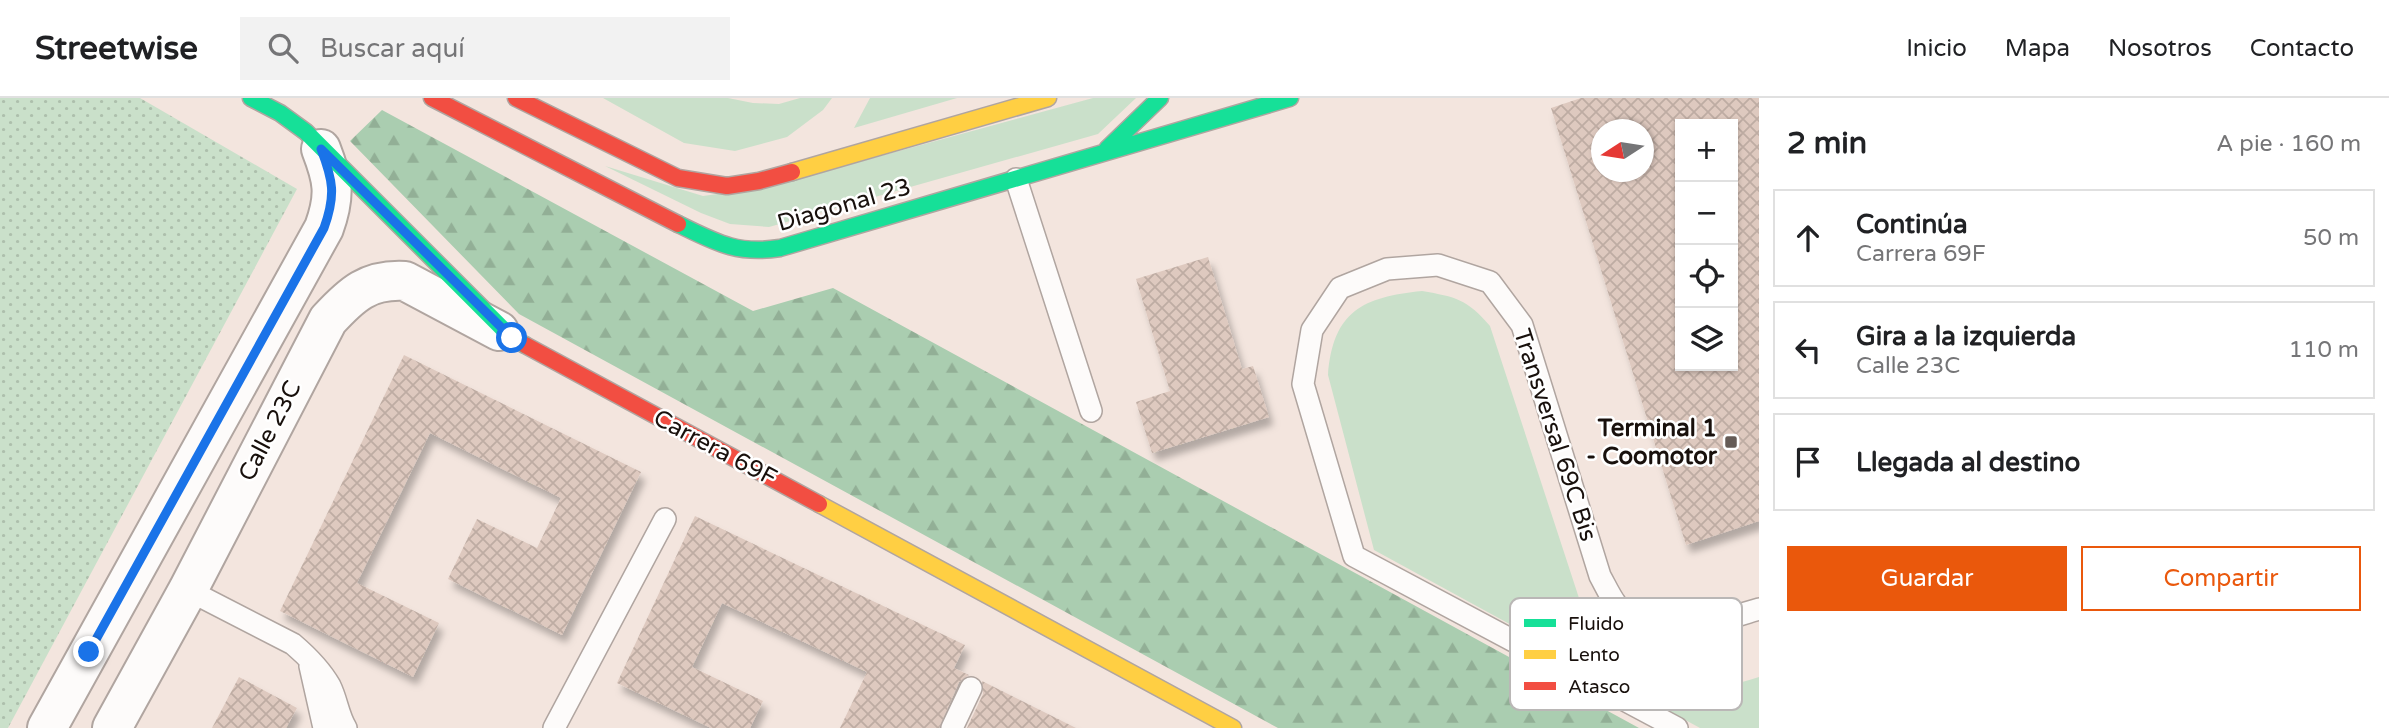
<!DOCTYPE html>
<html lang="es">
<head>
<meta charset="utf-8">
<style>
	:root { --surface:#fff; --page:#f2f2f2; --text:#202124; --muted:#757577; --line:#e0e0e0; --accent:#ea580c }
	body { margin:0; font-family:"Varela Round",sans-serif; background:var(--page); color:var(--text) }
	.controls { position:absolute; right:21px; top:21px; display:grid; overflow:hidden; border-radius:0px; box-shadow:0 2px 5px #0004 }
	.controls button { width:63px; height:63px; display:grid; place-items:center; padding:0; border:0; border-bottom:2px solid var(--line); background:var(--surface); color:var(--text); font:35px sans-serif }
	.compass { position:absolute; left:1591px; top:21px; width:63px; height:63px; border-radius:50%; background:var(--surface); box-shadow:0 2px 5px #0004; rotate:258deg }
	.stop { position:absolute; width:21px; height:21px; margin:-16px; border:5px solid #1a73e8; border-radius:50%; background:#fff }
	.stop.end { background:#1a73e8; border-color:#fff; box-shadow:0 2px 7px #0008 }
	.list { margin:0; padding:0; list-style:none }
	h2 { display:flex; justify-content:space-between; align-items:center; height:91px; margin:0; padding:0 28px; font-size:30px }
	h2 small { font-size:23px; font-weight:400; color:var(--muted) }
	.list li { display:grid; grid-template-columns:46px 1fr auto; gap:21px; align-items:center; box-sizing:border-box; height:98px; margin:0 14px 14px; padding:0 14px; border:2px solid var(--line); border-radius:0px }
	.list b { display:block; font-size:26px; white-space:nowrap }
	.list p { margin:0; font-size:23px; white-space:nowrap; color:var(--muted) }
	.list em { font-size:23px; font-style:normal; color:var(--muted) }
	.actions { display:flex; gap:14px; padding:21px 28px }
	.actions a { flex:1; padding:16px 0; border:2px solid var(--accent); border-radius:0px; text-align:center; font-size:24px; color:var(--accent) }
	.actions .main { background:var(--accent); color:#fff }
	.icon { flex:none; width:38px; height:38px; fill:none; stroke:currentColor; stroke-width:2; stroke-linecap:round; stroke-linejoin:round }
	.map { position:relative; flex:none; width:1759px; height:630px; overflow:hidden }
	header { display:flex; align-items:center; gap:42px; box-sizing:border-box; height:98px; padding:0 35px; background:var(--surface); border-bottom:2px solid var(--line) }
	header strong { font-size:33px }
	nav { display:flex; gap:38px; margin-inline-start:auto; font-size:24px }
	.search { width:490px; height:63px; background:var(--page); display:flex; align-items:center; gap:18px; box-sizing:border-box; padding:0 24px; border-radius:0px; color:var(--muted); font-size:26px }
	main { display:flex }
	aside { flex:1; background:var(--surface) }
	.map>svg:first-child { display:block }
	.grass { fill:#cae0ca }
	.forest { fill:url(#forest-firs) }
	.park { fill:url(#park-dots) }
	.building { fill:url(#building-cross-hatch); fill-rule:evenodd; filter:url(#shadow) }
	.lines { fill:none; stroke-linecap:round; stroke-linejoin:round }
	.lane-casing { stroke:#b0a5a0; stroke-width:24 }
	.street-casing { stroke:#b0a5a0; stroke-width:42 }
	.fast-casing { stroke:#b0a5a0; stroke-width:19 }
	.slow-casing { stroke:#b0a5a0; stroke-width:19 }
	.jam-casing { stroke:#b0a5a0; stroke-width:19 }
	.lane { stroke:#fdfbfa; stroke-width:21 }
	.street { stroke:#fdfbfa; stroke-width:38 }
	.fast { stroke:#16e098; stroke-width:16 }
	.slow { stroke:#ffcf43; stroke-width:16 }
	.jam { stroke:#f24e42; stroke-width:16 }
	.route { stroke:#1a73e8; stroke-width:9 }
	.poi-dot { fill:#655b56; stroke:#fff; stroke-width:2.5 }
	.labels { text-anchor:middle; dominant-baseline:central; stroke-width:5; stroke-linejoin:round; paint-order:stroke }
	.street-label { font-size:24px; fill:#18100c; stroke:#fff }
	.poi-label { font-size:24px; font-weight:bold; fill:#18100c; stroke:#fff; text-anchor:end }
	.key { fill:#fff; stroke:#bab7b6; stroke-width:2 }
	.key-label { font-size:19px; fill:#18100c }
</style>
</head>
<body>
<header>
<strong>Streetwise</strong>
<div class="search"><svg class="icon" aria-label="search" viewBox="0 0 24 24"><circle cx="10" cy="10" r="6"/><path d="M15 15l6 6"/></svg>Buscar aquí</div>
<nav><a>Inicio</a><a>Mapa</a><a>Nosotros</a><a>Contacto</a></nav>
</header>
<main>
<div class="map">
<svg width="1759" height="630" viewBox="0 0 1759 630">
	<defs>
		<pattern id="forest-firs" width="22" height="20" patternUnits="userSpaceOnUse" patternTransform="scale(1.75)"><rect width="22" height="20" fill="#aacdb0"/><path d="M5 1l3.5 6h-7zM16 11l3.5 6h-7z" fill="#92af96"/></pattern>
		<pattern id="park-dots" width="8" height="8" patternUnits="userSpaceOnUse" patternTransform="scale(1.75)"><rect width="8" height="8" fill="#cae0ca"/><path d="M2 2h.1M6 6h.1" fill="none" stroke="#adbfac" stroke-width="1.8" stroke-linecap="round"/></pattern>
		<pattern id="building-cross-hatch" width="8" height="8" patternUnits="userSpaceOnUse" patternTransform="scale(1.75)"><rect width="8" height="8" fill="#dec9bf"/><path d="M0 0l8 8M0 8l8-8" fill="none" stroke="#beaca3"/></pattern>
		<filter id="shadow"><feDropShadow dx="4.5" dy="8" stdDeviation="3.5" flood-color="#0004"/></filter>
	</defs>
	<rect width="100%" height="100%" fill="#f3e5de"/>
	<path class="grass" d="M603,0H728L753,5L779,6L800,0H832L823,12L787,39L735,53L684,45Z
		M870,0H957L854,30Z
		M1093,0H1136L1098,36L769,129L730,126L701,115L605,68L703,98L767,89Z
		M1422,193C1456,199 1467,201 1490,228L1595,549C1602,557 1609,566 1618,572C1660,603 1714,593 1759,579V630H1700L1374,452L1328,277C1333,213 1363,199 1422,193Z"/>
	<path class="forest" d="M382,12L753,213L833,190L1639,630H1278L519,216L350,43Z"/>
	<path class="park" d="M0,0H140L297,91L8,630H0Z"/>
	<path class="building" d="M1581,0H1759V423L1686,447L1551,10ZM1680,26H1733V268H1680ZM1601,32H1643V74H1601Z
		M1208,159L1242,271L1253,268L1269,319L1152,355L1136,304L1170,293L1136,181Z
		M404,257L641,374L562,537L448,481L477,421L537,450L561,400L430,335L357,485L439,525L413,579L280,513Z
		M695,418L965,547L954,570L969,577L959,584L939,630H840L867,574L722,505L692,569L763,603L750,630H711L617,585Z
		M239,579L297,610L286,630H212Z
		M982,583L1076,630H967L983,596Z"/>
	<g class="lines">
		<defs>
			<path id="lane" d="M1016,81L1091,313
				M188,492L293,546C307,558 321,572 330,588C337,602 338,617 346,630
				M310,568L324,630
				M554,630L665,421
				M952,630L971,590
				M1677,630L1354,458L1303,286L1312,232L1340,190L1387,171L1438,167L1490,184L1522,227L1600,478C1605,487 1610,498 1616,506C1654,553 1712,524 1759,511"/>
			<path id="street" d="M47,630L324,130C336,97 333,82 321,51
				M112,630L188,492L328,222C352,196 368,181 405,183L499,233"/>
			<path id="fast" d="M251,0L280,15L306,34L512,240L525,247
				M1107,51L1160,0
				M678,126C715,144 737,157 780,150L1290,0"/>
			<path id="slow" d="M792,74L1048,0
				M819,406L1233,630"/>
			<path id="jam" d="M432,0L678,126
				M516,0L678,80L727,88L759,83L792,74
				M525,247L819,406"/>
		</defs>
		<use href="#lane" class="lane-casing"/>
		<use href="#street" class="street-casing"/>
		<use href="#fast" class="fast-casing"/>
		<use href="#slow" class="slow-casing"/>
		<use href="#jam" class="jam-casing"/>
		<use href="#lane" class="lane"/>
		<use href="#street" class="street"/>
		<use href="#fast" class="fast"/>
		<use href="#slow" class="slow"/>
		<use href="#jam" class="jam"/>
	</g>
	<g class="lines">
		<path class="route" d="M89,554L324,130C336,97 333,82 321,51L512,240"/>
	</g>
	<rect class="poi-dot" x="1724" y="337" width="14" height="14" rx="3.5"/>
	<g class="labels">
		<g class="street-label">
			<text transform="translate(844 107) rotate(-16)">Diagonal 23</text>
			<text transform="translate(270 333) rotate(-63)">Calle 23C</text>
			<text transform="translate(1555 337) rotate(72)">Transversal 69C Bis</text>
			<text transform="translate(715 350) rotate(28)">Carrera 69F</text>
		</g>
		<g class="poi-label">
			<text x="1717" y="330">Terminal 1<tspan x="1717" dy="28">- Coomotor</tspan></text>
		</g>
	</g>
	<rect x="1510" y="500" width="232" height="112" rx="10" class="key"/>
	<rect x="1524" y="521" width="32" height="8" fill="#16e098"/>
	<rect x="1524" y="552" width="32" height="9" fill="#ffcf43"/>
	<rect x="1524" y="584" width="32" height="8" fill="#f24e42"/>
	<g class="key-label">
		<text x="1568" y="532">Fluido</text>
		<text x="1568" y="563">Lento</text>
		<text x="1568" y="595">Atasco</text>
	</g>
</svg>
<div class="controls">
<button>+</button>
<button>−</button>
<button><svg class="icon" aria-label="locate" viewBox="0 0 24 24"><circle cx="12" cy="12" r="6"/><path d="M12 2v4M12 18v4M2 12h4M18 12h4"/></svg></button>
<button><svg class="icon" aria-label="layers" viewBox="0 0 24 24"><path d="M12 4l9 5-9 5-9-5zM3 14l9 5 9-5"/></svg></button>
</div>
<svg class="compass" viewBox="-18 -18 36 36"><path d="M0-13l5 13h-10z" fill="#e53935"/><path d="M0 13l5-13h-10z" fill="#757577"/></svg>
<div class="stop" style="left:512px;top:240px"></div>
<div class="stop end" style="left:89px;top:554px"></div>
</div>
<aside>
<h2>2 min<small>A pie · 160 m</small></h2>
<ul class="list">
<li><svg class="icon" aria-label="ahead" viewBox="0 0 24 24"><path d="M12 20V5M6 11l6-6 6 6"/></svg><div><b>Continúa</b><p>Carrera 69F</p></div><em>50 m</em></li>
<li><svg class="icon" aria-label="left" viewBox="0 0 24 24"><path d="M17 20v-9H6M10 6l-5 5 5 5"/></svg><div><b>Gira a la izquierda</b><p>Calle 23C</p></div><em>110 m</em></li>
<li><svg class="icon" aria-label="arrive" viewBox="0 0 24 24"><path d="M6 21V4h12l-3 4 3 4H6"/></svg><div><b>Llegada al destino</b></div></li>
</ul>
<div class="actions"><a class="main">Guardar</a><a>Compartir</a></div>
</aside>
</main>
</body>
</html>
